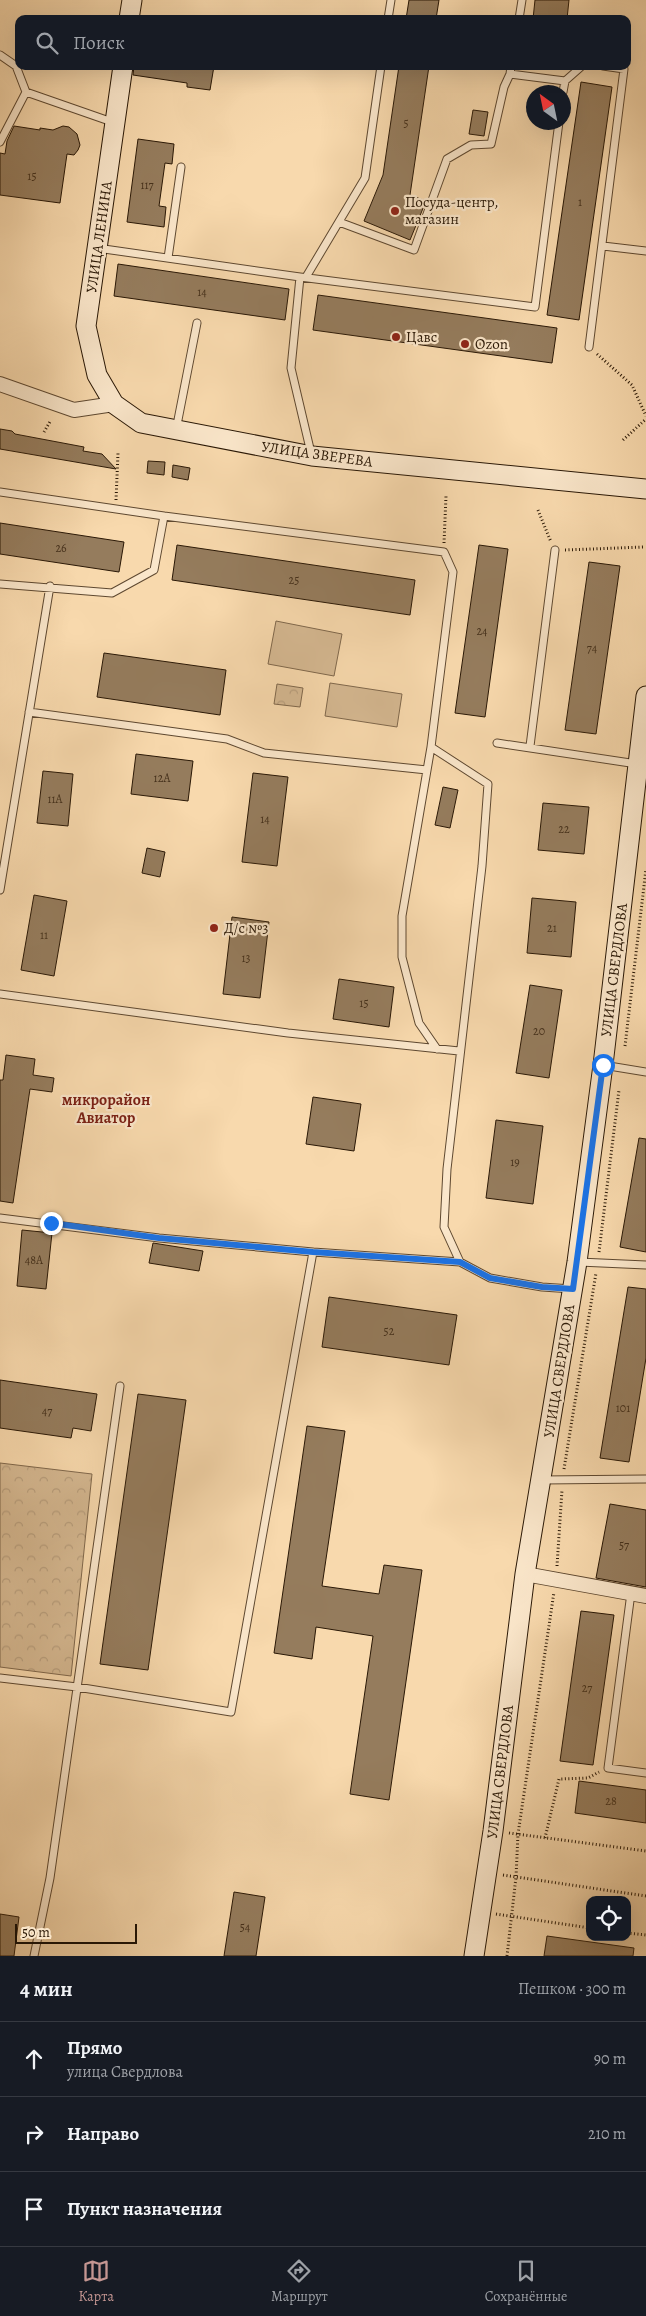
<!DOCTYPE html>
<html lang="ru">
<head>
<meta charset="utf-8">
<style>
	:root { --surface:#171b24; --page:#242831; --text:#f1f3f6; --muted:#9ea1a6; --line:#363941; --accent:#c59692 }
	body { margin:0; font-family:Alegreya,serif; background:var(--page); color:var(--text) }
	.controls { position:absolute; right:15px; bottom:15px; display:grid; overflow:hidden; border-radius:10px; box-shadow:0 5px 20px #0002 }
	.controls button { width:45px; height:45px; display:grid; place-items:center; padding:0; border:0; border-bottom:1px solid var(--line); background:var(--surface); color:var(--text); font:25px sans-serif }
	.compass { position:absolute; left:526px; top:85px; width:45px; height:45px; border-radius:50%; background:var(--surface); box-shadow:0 5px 20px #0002; rotate:327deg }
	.scale { position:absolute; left:15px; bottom:12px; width:122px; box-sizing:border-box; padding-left:5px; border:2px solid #2a1806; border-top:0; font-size:14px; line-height:18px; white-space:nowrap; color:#2a1806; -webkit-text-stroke:4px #fae6ca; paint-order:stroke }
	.stop { position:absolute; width:15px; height:15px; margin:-11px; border:4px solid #1a73e8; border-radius:50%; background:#fff }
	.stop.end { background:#1a73e8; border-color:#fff; box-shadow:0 1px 5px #0008 }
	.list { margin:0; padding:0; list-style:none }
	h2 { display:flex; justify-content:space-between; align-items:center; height:65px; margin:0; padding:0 20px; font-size:21px }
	h2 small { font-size:16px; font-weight:400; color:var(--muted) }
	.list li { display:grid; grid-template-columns:32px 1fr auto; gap:15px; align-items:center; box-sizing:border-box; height:75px; padding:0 20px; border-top:1px solid var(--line) }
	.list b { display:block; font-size:19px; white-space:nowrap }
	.list p { margin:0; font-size:16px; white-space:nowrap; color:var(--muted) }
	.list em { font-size:16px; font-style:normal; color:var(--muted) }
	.icon { flex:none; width:28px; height:28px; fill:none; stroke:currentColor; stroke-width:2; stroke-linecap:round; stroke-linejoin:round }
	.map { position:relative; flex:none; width:646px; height:1956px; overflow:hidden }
	.search { position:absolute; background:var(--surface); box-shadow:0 5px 20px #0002; left:15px; right:15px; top:15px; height:55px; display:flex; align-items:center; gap:12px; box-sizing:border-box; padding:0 18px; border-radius:10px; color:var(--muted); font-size:19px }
	.sheet { height:290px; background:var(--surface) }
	nav { display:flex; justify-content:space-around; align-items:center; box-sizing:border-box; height:70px; border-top:1px solid var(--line); background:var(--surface); font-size:14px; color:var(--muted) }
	nav a { display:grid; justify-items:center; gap:2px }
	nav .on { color:var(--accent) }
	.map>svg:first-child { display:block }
	.park { fill:url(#park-crowns); stroke:#80684c }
	.pitch { fill:#d5b891; stroke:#80684c }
	.building { fill:#957c5d; stroke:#2a1806 }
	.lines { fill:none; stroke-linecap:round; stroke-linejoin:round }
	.service-casing { stroke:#5e4830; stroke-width:9 }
	.minor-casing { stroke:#5e4830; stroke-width:16 }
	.secondary-casing { stroke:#2a1806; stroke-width:21 }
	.path { stroke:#2a1806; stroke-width:3; stroke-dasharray:1 2.5; stroke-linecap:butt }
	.service { stroke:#fae6ca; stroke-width:7 }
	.minor { stroke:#fae6ca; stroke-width:14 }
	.secondary { stroke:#fae6ca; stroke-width:19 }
	.route { stroke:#1a73e8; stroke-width:6 }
	.poi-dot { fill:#8f2418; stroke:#fae6ca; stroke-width:2 }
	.labels { text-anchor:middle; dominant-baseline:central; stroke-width:4.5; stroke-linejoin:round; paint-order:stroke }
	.number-label { font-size:12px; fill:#45311c }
	.poi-label { font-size:15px; fill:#2a1806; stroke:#fae6ca; text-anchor:start }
	.street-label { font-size:15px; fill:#2a1806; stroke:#fae6ca }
	.neighbourhood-label { font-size:16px; font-weight:bold; fill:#7a1f14; stroke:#fae6ca }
</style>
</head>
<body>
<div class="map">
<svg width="646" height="1956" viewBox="0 0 646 1956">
	<defs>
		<pattern id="park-crowns" width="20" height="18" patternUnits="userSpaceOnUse" patternTransform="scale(1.25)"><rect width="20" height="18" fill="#d5b891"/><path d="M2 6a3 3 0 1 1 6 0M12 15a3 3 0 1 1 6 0" fill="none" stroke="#b79d7c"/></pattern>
	</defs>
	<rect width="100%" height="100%" fill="#f8d9ad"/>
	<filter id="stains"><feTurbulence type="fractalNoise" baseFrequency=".004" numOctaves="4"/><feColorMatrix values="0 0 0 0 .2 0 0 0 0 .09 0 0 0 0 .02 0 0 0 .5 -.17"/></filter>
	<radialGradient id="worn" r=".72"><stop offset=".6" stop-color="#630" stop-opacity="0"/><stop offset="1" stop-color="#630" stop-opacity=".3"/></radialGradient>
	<path class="park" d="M277,684L303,688L300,707L274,704Z
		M0,1463L92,1474L71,1676L0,1667Z"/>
	<path class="pitch" d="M276,621L342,634L334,676L268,664Z
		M330,683L402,694L397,727L325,716Z"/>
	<path class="building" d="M409,0H439L436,19H406Z
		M535,0H569L567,19H533Z
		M134,66H214L210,90L187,87V83L133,75Z
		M399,66H429L410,195L426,201L410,240L364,221L383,175Z
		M581,82L612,87L579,320L547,315Z
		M473,110L488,112L484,136L469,134Z
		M14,126L40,130V128L53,130L63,126L69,127L77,134L80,145L78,150L74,155L67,154L60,203L0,195V153L5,154L7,141Z
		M138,139L174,144L172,164L165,163L159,206L166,207L164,227L127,222Z
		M118,264L289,289L285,320L114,296Z
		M318,295L557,328L552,363L313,330Z
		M0,429L12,431L15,434L84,447L83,451L102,454L116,469L0,449Z
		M148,461L165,462L164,475L147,473Z
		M173,465L190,468L188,480L172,477Z
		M0,523L124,542L119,572L0,554Z
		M177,545L415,580L410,615L172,580Z
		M479,545L508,549L485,717L455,713Z
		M589,562L620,566L596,734L565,730Z
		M104,653L226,670L220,715L97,697Z
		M136,754L193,761L188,801L131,794Z
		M43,771L73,774L68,826L37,823Z
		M253,773L288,777L277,866L242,862Z
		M443,787L458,790L450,828L435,825Z
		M543,803L589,807L584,854L538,850Z
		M147,848L165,852L160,877L142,873Z
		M34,895L67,901L54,976L21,970Z
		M532,898L576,902L571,957L527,953Z
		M232,917L269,922L260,998L223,994Z
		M339,979L394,987L389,1027L333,1019Z
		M530,985L562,990L549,1078L516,1073Z
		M6,1055L35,1059L33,1075L54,1078L52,1092L30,1089L13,1203L0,1201V1080H3Z
		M313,1097L361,1104L354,1151L306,1144Z
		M496,1120L543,1126L533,1204L486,1198Z
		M639,1138L646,1139V1252L620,1247Z
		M22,1230L52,1233L46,1289L17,1286Z
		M153,1243L203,1251L199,1271L149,1263Z
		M628,1287L646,1289V1358L629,1462L600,1458Z
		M329,1297L457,1315L449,1365L322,1347Z
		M0,1380L97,1394L91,1431L73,1428L71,1438L0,1428Z
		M138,1394L186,1400L148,1670L100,1664Z
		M307,1426L345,1431L322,1586L379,1594L384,1565L422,1570L389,1800L350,1794L373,1636L316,1627L312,1659L274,1653Z
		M610,1504L646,1510V1587L596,1578Z
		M581,1611L614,1615L593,1765L560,1761Z
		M579,1781L646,1790V1823L575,1813Z
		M234,1892L265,1897L256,1956H224Z
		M0,1914L19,1917L14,1956H0Z
		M547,1936L634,1948L633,1956H544Z"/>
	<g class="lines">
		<defs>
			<path id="service" d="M388,19L391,0
				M519,19L522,0
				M0,55L16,66L26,92
				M511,66L510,74L565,81L563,92
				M565,81L582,66
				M0,142L26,92L115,123
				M339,222L414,250L447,159L471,145L491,144L504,87L510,74
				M603,246L646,251
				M97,248L300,277L535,307L559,122
				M168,258L181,167
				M300,277L291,368L311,453
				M306,277L365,178L381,66
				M589,347L624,69L603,66
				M176,430L197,323
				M0,492L164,516L444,552L453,572L431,747L488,784L482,866L447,1169L444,1227L460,1262L490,1278L542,1287L572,1289
				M0,584L112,593L154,570L164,516
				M29,712L227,739L264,753L427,770
				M497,743L637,764
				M530,746L555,550
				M431,747L402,916V957L419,1023L437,1049
				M0,890L50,586
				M0,994L288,1033L459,1051
				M603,1065L646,1072
				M0,1218L159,1238L313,1252
				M579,1262L646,1265
				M542,1480L646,1479
				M631,1593L608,1768L646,1773
				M0,1678L77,1687L231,1712L313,1252L460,1262
				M34,1956L50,1878L120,1386"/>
			<path id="minor" d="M0,384L74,410L114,404
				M525,1574L646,1596"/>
			<path id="secondary" d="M129,19L132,0
				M123,66L86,326L97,375L114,404L141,423L312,456L646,489
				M474,1956L493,1831L525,1574L577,1262L603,1065L646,696"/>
		</defs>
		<use href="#service" class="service-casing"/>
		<use href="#minor" class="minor-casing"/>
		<use href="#secondary" class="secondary-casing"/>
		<path class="path" d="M597,354L632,385L646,416
			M44,432L51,420
			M623,440L646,419
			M116,500L118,453
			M538,510L551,542
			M444,543L446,496
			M565,550L644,547
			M625,1046L646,869
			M599,1252L619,1090
			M564,1469L596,1273
			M557,1566L562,1490
			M509,1833L646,1851
			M545,1838L559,1779L588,1778L599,1772
			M503,1875L646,1896
			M496,1914L590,1928
			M627,1933L646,1935
			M507,1956L516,1877L518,1834L554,1592"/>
		<use href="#service" class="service"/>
		<use href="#minor" class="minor"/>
		<use href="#secondary" class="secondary"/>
	</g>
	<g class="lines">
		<path class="route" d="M51,1223L159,1238L313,1252L460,1262L490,1278L542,1287L573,1289L603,1065"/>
	</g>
	<g class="poi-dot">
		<circle cx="395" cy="211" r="5"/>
		<circle cx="396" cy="337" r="5"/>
		<circle cx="465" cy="344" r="5"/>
		<circle cx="214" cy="928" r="5"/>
	</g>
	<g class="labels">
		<g class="number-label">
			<text x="406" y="123">5</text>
			<text x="32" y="176">15</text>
			<text x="147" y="185">117</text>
			<text x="580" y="202">1</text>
			<text x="202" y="292">14</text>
			<text x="61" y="548">26</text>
			<text x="294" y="580">25</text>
			<text x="482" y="631">24</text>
			<text x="592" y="648">74</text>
			<text x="162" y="778">12А</text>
			<text x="55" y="799">11А</text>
			<text x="265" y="819">14</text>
			<text x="564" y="829">22</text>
			<text x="552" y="928">21</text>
			<text x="44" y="935">11</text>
			<text x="246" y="958">13</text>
			<text x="364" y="1003">15</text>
			<text x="539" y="1031">20</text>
			<text x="515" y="1162">19</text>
			<text x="34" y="1260">48А</text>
			<text x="389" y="1331">52</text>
			<text x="623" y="1408">101</text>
			<text x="47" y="1411">47</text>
			<text x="624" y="1545">57</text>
			<text x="587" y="1688">27</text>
			<text x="611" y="1801">28</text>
			<text x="245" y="1927">54</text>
		</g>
		<g class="poi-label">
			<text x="405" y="202">Посуда-центр,<tspan x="405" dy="17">магазин</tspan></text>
			<text x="406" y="337">Цавс</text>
			<text x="475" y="344">Ozon</text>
			<text x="224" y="928">Д/с №3</text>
		</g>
		<g class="street-label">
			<text transform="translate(99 237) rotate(-82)">УЛИЦА ЛЕНИНА</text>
			<text transform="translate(317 454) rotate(8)">УЛИЦА ЗВЕРЕВА</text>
			<text transform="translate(614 970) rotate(-83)">УЛИЦА СВЕРДЛОВА</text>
			<text transform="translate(559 1371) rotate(-81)">УЛИЦА СВЕРДЛОВА</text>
			<text transform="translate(500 1772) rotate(-83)">УЛИЦА СВЕРДЛОВА</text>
		</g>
		<g class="neighbourhood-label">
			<text x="106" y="1100">микрорайон<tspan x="106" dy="18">Авиатор</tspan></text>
		</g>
	</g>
	<rect width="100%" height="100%" filter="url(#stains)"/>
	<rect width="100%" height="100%" fill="url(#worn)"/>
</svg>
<div class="controls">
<button><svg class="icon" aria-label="locate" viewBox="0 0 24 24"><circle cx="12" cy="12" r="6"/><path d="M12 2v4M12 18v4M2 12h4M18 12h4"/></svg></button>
</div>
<svg class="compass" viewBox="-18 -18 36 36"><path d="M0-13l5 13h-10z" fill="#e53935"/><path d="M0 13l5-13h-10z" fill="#9ea1a6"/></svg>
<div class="scale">50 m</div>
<div class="stop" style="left:603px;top:1065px"></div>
<div class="stop end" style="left:51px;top:1223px"></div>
<div class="search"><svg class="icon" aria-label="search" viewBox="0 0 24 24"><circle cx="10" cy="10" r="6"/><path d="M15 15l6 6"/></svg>Поиск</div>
</div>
<section class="sheet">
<h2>4 мин<small>Пешком · 300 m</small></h2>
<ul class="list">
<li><svg class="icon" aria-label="ahead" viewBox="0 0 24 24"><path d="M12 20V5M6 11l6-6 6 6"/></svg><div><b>Прямо</b><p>улица Свердлова</p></div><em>90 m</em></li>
<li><svg class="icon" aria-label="right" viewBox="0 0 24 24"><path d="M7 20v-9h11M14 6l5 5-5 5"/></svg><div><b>Направо</b></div><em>210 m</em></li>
<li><svg class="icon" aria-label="arrive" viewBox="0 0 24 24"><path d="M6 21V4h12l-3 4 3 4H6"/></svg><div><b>Пункт назначения</b></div></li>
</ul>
</section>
<nav>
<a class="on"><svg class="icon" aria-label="map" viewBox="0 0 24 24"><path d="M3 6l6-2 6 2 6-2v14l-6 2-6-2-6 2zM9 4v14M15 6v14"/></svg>Карта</a>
<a><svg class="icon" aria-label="directions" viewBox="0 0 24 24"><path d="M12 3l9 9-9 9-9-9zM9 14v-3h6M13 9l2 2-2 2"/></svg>Маршрут</a>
<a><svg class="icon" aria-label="saved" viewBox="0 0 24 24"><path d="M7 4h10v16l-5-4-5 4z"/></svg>Сохранённые</a>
</nav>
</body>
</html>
